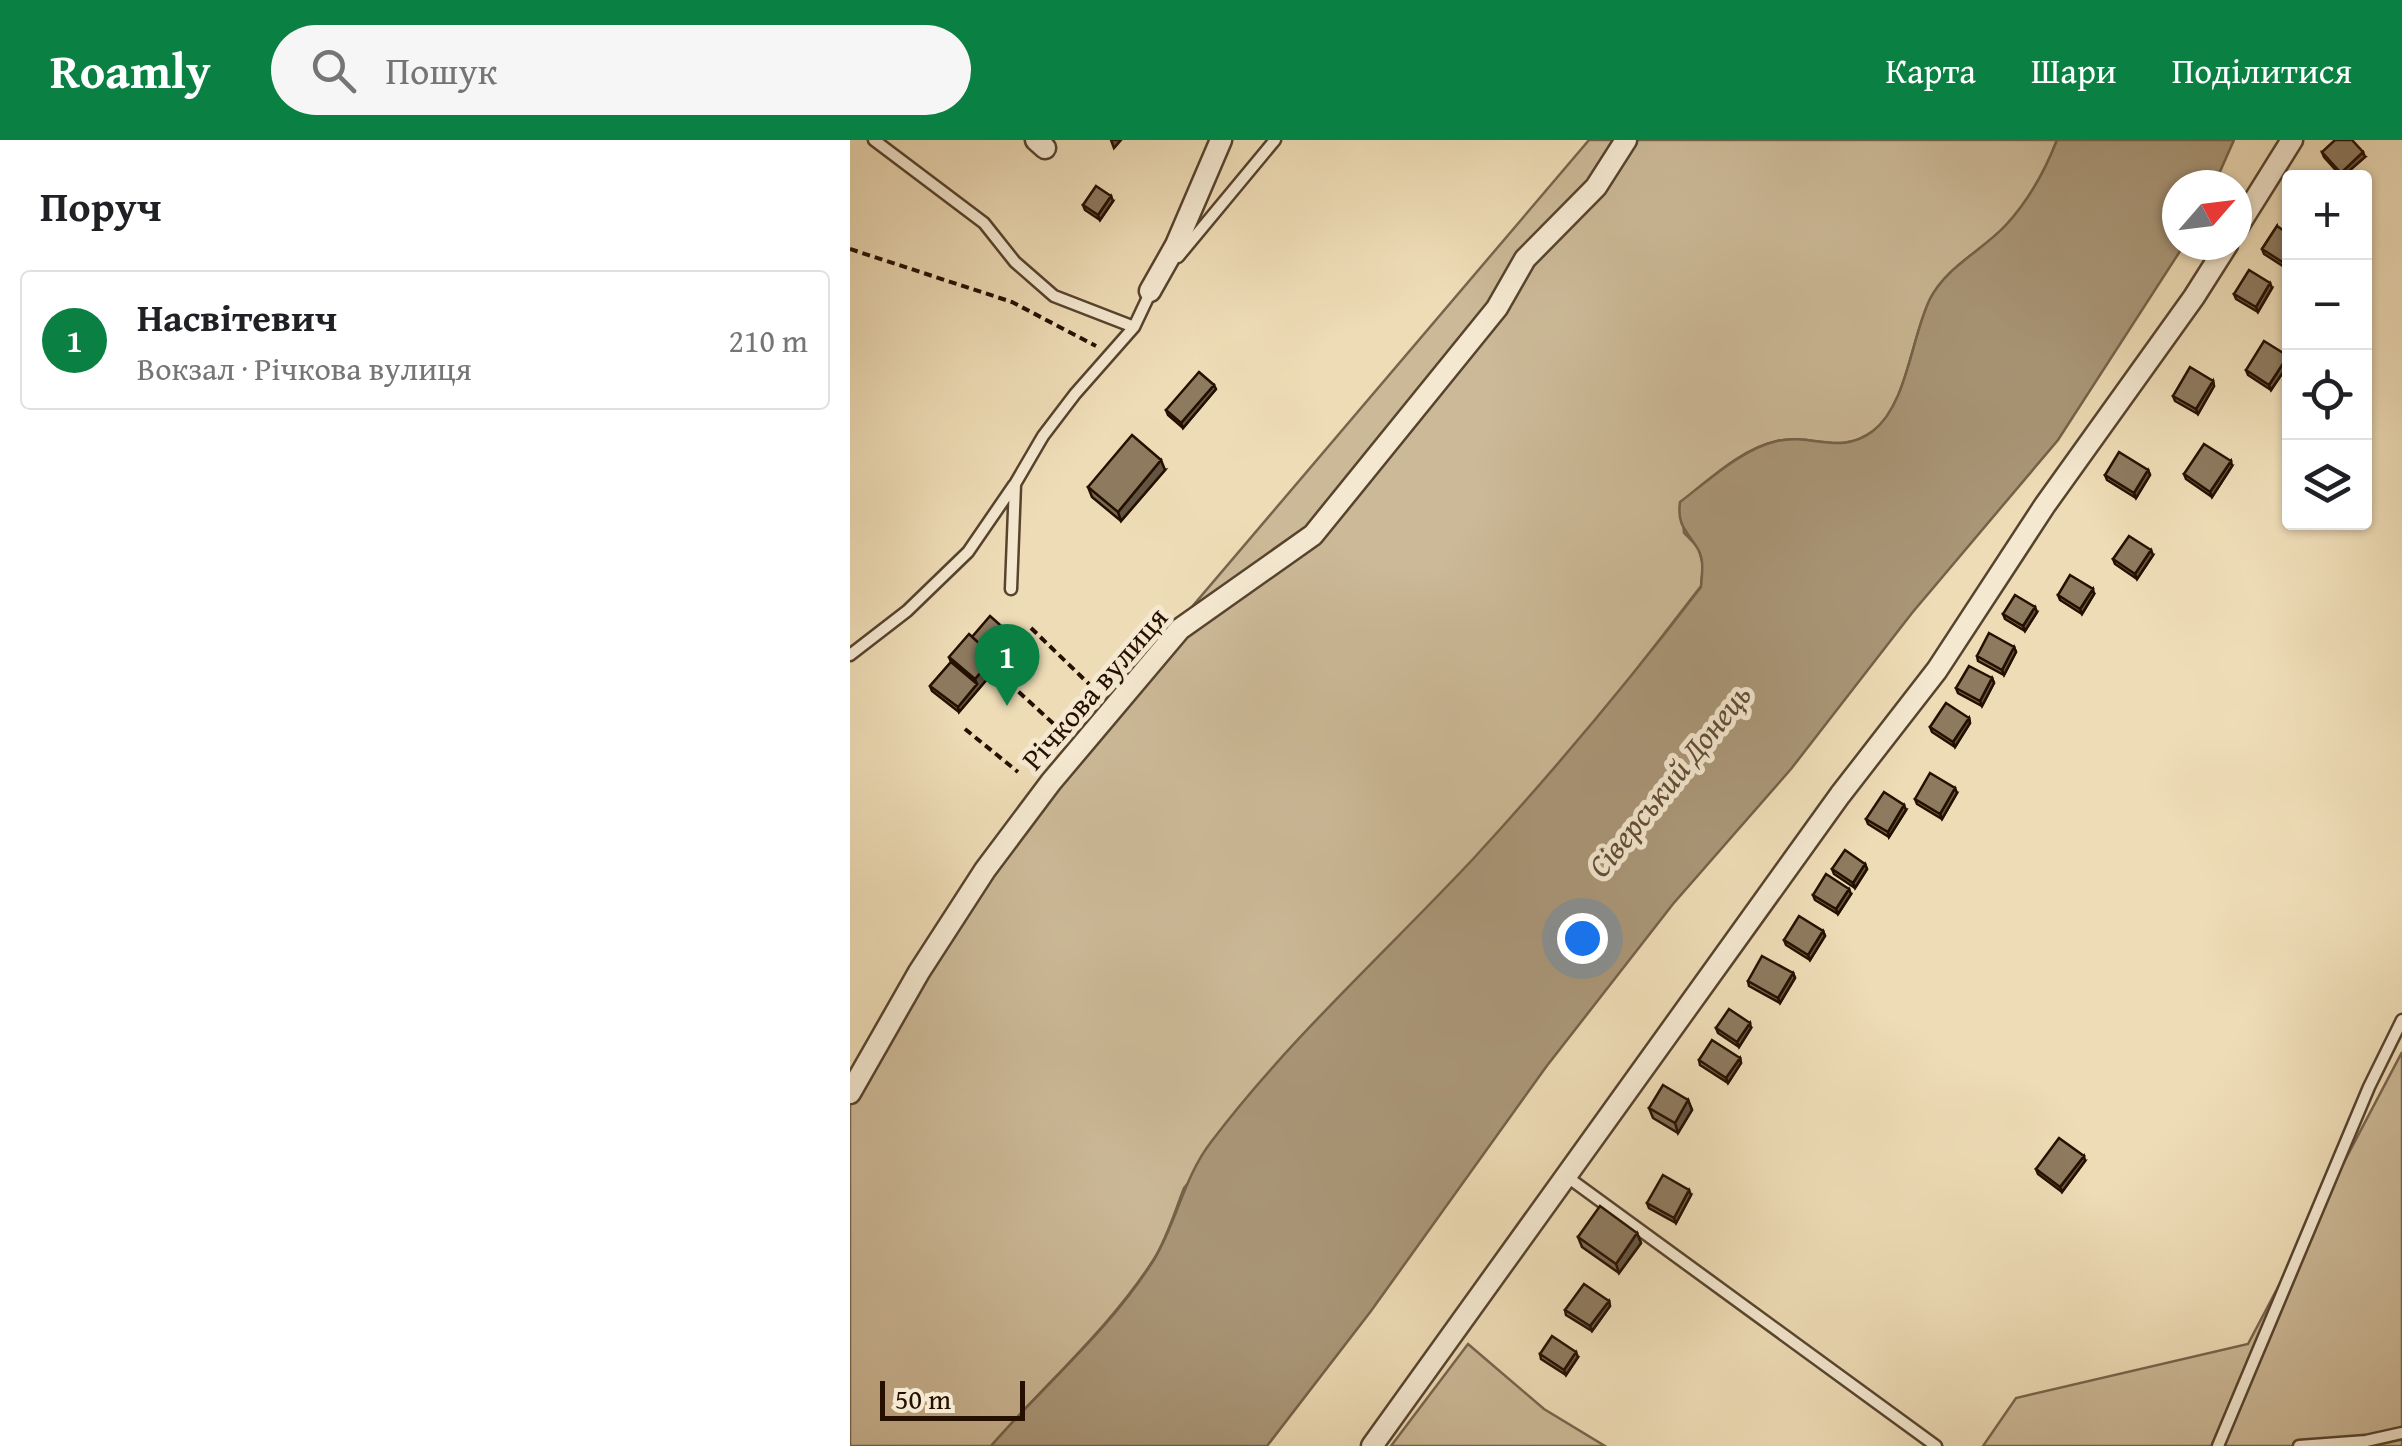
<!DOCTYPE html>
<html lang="uk">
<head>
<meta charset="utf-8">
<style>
	:root { --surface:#fff; --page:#f6f6f6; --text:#202124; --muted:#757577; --line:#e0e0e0; --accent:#0b8043 }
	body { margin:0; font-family:"Gentium Book Plus",serif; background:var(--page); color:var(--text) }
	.controls { position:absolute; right:30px; top:30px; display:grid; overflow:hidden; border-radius:10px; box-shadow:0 2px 8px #0004 }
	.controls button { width:90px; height:90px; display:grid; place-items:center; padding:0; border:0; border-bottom:2px solid var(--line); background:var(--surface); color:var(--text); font:50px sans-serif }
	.compass { position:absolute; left:1312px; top:30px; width:90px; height:90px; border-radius:50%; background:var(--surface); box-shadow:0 2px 8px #0004; rotate:62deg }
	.scale { position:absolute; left:30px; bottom:25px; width:145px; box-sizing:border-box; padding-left:10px; border:5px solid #251000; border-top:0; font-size:28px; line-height:35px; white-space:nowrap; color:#251000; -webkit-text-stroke:8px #f4e8d0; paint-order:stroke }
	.you { position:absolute; left:732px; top:798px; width:35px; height:35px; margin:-25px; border:8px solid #fff; border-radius:50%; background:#1a73e8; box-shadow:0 0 0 15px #1a73e833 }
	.badge { display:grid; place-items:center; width:65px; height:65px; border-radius:50%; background:var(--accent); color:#fff; font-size:32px; font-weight:700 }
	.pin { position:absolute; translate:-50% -82px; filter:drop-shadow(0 2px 5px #0008) }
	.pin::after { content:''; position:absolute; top:52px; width:35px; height:30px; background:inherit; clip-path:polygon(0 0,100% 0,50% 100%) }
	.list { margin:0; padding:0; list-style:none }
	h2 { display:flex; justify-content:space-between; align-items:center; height:130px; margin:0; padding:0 40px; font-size:42px }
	h2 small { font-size:32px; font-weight:400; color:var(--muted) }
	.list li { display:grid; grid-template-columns:65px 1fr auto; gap:30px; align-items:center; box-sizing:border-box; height:140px; margin:0 20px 20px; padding:0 20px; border:2px solid var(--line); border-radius:10px }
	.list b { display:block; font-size:38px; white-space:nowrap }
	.list p { margin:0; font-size:32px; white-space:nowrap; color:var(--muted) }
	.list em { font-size:32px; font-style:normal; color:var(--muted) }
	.icon { flex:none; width:55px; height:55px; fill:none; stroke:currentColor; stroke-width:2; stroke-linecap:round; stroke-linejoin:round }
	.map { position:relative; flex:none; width:1552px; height:1306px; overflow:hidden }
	header { display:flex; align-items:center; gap:60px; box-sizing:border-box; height:140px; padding:0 50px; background:var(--accent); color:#fff }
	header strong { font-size:48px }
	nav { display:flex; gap:55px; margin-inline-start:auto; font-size:35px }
	.search { width:700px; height:90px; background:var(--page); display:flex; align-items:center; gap:25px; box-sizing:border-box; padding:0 35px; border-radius:55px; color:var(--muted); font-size:38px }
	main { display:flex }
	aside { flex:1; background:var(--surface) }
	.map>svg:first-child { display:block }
	.green { fill:#ccb997; stroke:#78644c; stroke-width:2.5 }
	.water { fill:#aa9778; stroke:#756148; stroke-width:2.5 }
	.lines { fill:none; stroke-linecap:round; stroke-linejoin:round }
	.lane-casing { stroke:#57432e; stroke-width:15 }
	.street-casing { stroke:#57432e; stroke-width:25 }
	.path { stroke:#251000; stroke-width:4; stroke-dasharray:8 5; stroke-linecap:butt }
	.lane { stroke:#f4e8d0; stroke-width:10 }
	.street { stroke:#f4e8d0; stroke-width:20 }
	.wall { fill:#7a6952; stroke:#251000; stroke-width:2.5 }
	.shaded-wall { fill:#635542; stroke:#251000; stroke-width:2.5 }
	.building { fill:#8e7a5f; stroke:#251000; stroke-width:2.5 }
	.labels { text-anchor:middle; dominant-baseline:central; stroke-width:10; stroke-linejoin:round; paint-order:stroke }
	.street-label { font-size:30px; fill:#251000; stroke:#f4e8d0 }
	.water-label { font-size:32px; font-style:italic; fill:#614d36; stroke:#f4e8d0 }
</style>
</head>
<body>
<header>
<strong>Roamly</strong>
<div class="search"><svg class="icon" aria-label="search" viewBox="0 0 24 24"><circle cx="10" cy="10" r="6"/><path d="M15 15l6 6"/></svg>Пошук</div>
<nav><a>Карта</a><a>Шари</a><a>Поділитися</a></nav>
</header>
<main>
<aside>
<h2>Поруч<small></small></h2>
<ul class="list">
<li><span class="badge">1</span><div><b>Насвітевич</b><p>Вокзал · Річкова вулиця</p></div><em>210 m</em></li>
</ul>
</aside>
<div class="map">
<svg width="1552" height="1306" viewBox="0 0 1552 1306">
	<rect width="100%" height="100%" fill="#eedcb6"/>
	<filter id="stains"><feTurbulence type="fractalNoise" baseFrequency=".002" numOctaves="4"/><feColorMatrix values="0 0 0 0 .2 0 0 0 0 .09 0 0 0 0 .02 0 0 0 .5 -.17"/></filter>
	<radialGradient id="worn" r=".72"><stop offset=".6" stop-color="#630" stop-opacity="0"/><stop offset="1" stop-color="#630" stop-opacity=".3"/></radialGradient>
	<path class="green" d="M739,0H1207C1195,31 1179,60 1156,85C1132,111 1097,126 1080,159C1061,198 1057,265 1023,291C990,316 962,293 927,301C892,308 859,340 831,362L834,393L848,407L853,424L851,446L746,582L334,1048C325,1071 317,1098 304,1119C259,1189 195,1244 141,1306H0V938L244,582Z
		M1552,912V1306H1133L1166,1258L1398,1204Z
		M618,1204L694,1269L755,1306H541Z"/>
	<path class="water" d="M1207,0H1384L1364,45H1327V105H1334L1208,300L1062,473L941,629L823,764L696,927L521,1171L417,1306H141C195,1244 261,1189 305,1118C327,1081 334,1037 361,1002C438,900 535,813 623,719C703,632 779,541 851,447C852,433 855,418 846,406C835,389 827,384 830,362C859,340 892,309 927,301C962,293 990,316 1023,291C1057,265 1061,198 1080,159C1097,126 1132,111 1156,85C1179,60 1195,31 1207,0Z"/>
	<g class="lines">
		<defs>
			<path id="lane" d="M24,0L134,83L165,122L204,156L284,187
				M328,117L425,0
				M161,449L165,344L193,296L225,254L284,187L302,149
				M0,515L57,471L118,412L164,345
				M716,1036L1086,1306
				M1368,1306L1519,947L1552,880
				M1449,1306L1516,1301L1552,1293"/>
			<path id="street" d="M186,0L195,8
				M1387,88L1442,0
				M300,151L326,105L371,0
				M0,953L69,832L135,730L201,642L330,489L463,395L647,168L675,119L746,47L776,0
				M522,1306L990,655L1087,530L1195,365L1344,157L1377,105"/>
		</defs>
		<use href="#lane" class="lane-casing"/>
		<use href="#street" class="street-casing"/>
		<path class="path" d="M0,109L162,162L246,206
			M181,488L239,544
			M159,543L206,586
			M115,589L168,632"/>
		<use href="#lane" class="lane"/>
		<use href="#street" class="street"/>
	</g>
	<path class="wall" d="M1472,12L1515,17L1492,37L1474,17Z
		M263,61L250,80L235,70L233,65Z
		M1427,86L1436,128L1414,114L1412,109Z
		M1422,148L1408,172L1386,159L1384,154Z
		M1438,216L1440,221L1421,250L1398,235L1396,230Z
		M1363,241L1364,246L1348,274L1325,261L1323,256Z
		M366,249L333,288L318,275L316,270Z
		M1382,326L1362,357L1336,339L1334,334Z
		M315,330L271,381L242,357L238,347Z
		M1298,330L1300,335L1286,358L1257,340L1255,335Z
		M1303,415L1287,439L1265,424L1263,419Z
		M1244,454L1232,474L1210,460L1208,455Z
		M1187,472L1175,491L1155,479L1153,474Z
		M122,497L166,499L167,504L109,572L82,551L80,546L101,522L99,517Z
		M1164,507L1166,512L1154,535L1128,521L1127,516Z
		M1142,538L1144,543L1132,566L1108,553L1106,548Z
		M1119,578L1120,583L1105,607L1082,592L1080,587Z
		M1107,653L1092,679L1067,664L1065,659Z
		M1056,670L1039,697L1018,684L1016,679Z
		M1015,724L1017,729L1005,748L984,734L982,729Z
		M1001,754L988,774L965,760L963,755Z
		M973,791L975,796L960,820L936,805L934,800Z
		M943,833L945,838L930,863L899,846L898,841Z
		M866,888H901L889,907L868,893Z
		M890,918L891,923L878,943L850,925L849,920Z
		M838,960L842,970L828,993L803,978L799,968Z
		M1235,1021L1212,1052L1188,1034L1186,1029Z
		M841,1055L826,1083L799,1068L797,1063Z
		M787,1093L791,1103L769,1133L732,1107L728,1097Z
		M759,1161L760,1166L742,1191L716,1175L715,1170Z
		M690,1214L728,1217L716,1235L691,1219Z"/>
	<path class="shaded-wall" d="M261,0H271L264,8Z
		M1513,12L1515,17L1492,37L1491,33Z
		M261,56L263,61L250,80L248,75Z
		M1420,143L1422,148L1408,172L1406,167Z
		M1438,216L1440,222L1421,250L1419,245Z
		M1363,241L1364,246L1348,274L1346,269Z
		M364,245L366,249L333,288L331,283Z
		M311,320L315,330L271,381L268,372Z
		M1381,321L1382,326L1362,357L1360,352Z
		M1298,330L1300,335L1286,358L1284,353Z
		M1301,410L1303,415L1287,439L1285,434Z
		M1243,449L1244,454L1232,474L1230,469Z
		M1185,467L1187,472L1175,491L1173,486Z
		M166,499L167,504L109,572L108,567L127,544L125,539L144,517Z
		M1164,507L1166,512L1154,535L1152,530Z
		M1142,538L1144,543L1132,566L1130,561Z
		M1119,578L1120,583L1105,607L1103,602Z
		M1105,648L1107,653L1092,679L1090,674Z
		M1054,665L1056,670L1039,697L1038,692Z
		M1015,724L1017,729L1005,748L1003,743Z
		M999,749L1001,754L988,774L986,769Z
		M973,791L975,796L960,820L958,815Z
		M943,833L945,838L930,863L928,858Z
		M900,883L901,888L889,907L887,902Z
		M890,918L891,923L878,943L876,938Z
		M838,960L842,970L828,993L825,983Z
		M1234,1016L1235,1021L1212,1052L1210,1047Z
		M839,1050L841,1055L826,1083L824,1078Z
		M787,1093L791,1103L769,1133L766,1124Z
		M759,1161L760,1166L742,1191L740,1186Z
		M726,1212L728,1217L716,1235L714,1230Z"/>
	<path class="building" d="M1485,0H1502L1513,12L1491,33L1472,12Z
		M246,46L261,56L248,75L233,65Z
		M1427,86L1440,95V114L1434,123L1412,109Z
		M1399,130L1420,143L1406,167L1384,154Z
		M1414,201L1438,216L1419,245L1396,230Z
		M1340,227L1363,241L1346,269L1323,256Z
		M349,232L364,245L331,283L316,270Z
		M282,295L311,320L268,372L238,347Z
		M1354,304L1381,321L1360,352L1334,334Z
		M1269,312L1298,330L1284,353L1255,335Z
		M1279,396L1301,410L1285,434L1263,419Z
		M1220,435L1243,449L1230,469L1208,455Z
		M1165,455L1185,467L1173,486L1153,474Z
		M140,476L166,499L146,522L144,517L122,497Z
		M1139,493L1164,507L1152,530L1127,516Z
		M119,494L144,517L125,539L99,517Z
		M101,522L127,544L108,567L80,546Z
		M1119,526L1142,538L1130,561L1106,548Z
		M1096,563L1119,578L1103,602L1080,587Z
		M1080,633L1105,648L1090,674L1065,659Z
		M1034,652L1054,665L1038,692L1016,679Z
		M995,710L1015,724L1003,743L982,729Z
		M976,734L999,749L986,769L963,755Z
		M949,776L973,791L958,815L934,800Z
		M912,816L943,833L928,858L898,841Z
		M879,869L900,883L887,902L866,888Z
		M862,900L890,918L876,938L849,920Z
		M813,945L838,960L825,983L799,968Z
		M1209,998L1234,1016L1210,1047L1186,1029Z
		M813,1035L839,1050L824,1078L797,1063Z
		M750,1066L787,1093L766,1124L728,1097Z
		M734,1144L759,1161L740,1186L715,1170Z
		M702,1196L726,1212L714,1230L690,1214Z"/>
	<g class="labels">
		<g class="street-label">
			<text transform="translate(244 548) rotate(-49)">Річкова вулиця</text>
		</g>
		<g class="water-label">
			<text transform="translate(819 640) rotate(-51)">Сіверський Донець</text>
		</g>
	</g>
	<rect width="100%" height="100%" filter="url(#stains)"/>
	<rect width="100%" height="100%" fill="url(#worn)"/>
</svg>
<div class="controls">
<button>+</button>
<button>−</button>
<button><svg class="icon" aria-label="locate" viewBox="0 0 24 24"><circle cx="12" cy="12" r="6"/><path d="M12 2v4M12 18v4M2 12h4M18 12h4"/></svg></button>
<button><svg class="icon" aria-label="layers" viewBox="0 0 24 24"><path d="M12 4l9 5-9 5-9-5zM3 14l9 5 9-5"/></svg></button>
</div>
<svg class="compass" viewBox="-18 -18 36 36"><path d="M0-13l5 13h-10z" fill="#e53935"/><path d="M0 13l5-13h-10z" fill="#757577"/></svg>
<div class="scale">50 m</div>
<div class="you"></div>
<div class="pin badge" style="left:157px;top:566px">1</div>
</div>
</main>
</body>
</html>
